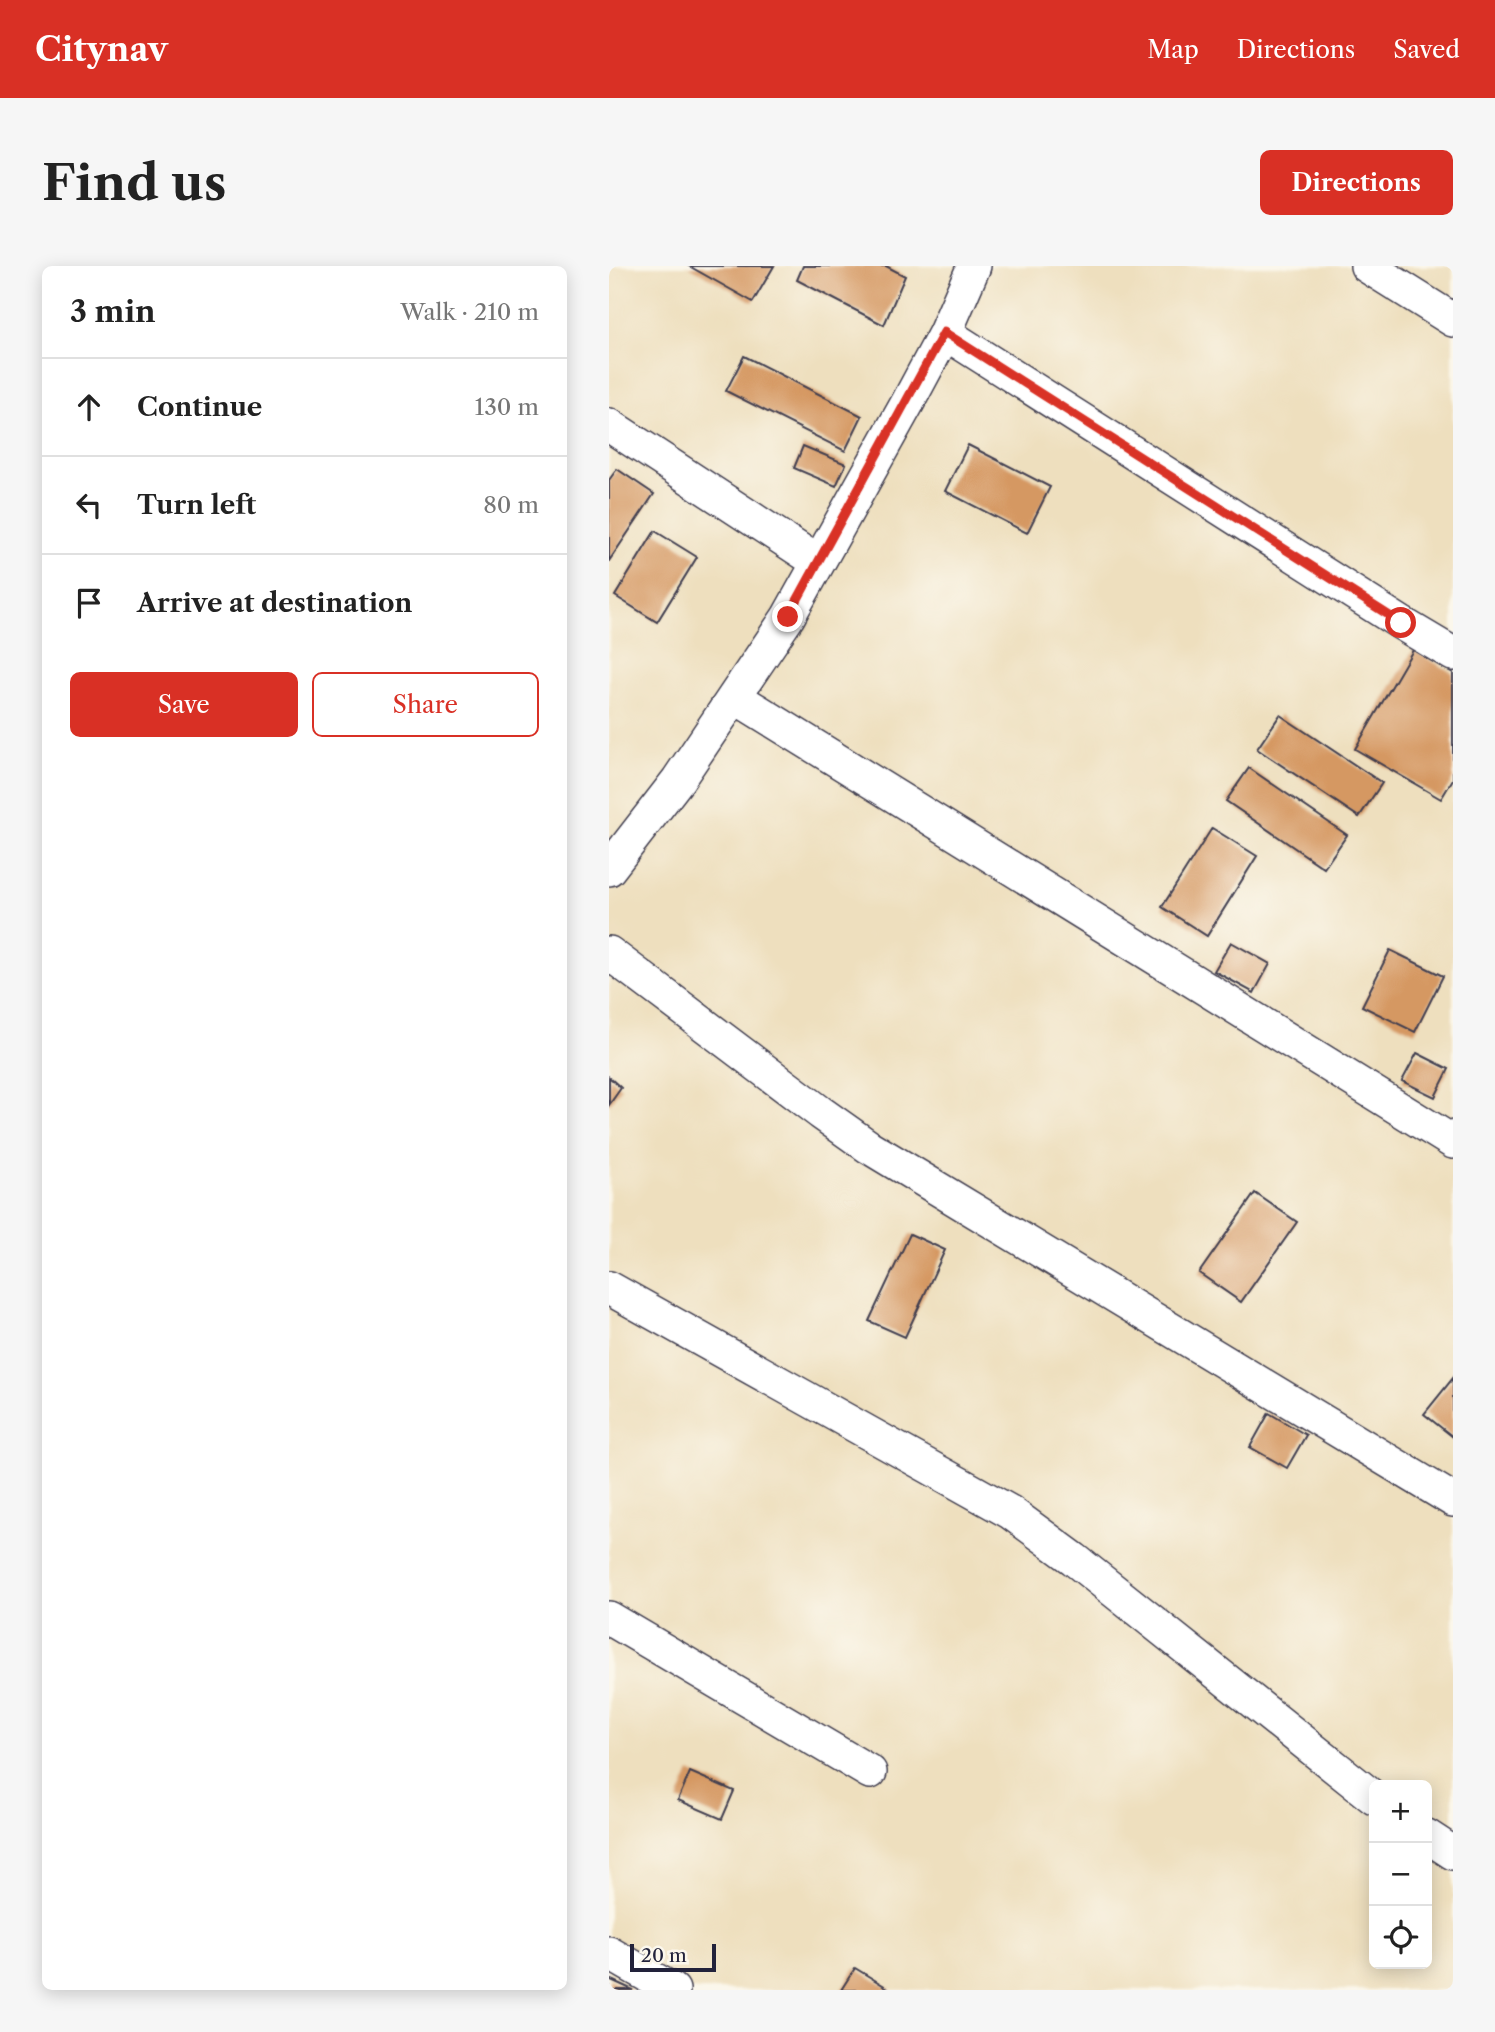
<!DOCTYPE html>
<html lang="en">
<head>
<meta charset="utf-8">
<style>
	:root { --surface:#fff; --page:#f6f6f6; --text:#222; --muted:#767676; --line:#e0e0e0; --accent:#d93025 }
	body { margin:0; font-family:"Libre Caslon Text",serif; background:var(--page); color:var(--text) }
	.controls { position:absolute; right:21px; bottom:21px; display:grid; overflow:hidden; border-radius:10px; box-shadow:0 4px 18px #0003 }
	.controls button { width:63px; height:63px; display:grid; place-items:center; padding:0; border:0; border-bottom:2px solid var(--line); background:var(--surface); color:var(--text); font:35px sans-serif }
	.scale { position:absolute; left:21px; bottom:18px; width:86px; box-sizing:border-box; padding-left:7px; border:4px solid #22223b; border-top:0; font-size:19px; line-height:24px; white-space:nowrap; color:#22223b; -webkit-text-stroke:5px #fbf7ec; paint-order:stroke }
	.stop { position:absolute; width:21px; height:21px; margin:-16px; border:5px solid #d93025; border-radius:50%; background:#fff }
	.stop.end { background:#d93025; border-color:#fff; box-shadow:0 2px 7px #0008 }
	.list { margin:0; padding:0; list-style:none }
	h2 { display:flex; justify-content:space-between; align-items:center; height:91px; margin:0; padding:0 28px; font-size:30px }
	h2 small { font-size:23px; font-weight:400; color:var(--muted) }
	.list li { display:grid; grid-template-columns:46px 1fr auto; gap:21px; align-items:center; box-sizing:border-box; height:98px; padding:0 28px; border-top:2px solid var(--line) }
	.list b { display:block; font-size:26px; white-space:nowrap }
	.list em { font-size:23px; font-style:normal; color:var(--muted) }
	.actions { display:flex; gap:14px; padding:21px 28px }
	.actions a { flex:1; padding:16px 0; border:2px solid var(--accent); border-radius:10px; text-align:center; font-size:24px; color:var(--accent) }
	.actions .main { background:var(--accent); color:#fff }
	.icon { flex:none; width:38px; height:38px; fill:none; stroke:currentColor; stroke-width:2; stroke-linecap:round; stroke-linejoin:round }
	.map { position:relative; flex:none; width:844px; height:1724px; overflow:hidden; border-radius:10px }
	header { display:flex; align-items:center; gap:42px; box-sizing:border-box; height:98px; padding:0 35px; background:var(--accent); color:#fff }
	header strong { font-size:33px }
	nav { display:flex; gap:38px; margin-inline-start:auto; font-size:24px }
	.intro { display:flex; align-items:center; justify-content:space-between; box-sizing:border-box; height:168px; padding:0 42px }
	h1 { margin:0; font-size:49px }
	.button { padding:18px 32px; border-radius:10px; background:var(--accent); color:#fff; font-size:24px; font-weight:700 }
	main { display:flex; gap:42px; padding:0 42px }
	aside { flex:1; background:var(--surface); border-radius:10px; box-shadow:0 4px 18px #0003 }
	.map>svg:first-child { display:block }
	.building { fill:#d59862 }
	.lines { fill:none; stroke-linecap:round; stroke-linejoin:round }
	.minor-casing { stroke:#413e4f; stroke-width:36 }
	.minor { stroke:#fff; stroke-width:33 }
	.route { stroke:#d93025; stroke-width:9 }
</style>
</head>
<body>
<header>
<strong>Citynav</strong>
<nav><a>Map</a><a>Directions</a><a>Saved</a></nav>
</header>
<div class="intro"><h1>Find us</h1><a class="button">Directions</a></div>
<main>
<aside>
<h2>3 min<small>Walk · 210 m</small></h2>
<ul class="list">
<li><svg class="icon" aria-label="ahead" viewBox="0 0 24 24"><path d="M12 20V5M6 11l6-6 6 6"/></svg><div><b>Continue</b></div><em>130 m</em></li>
<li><svg class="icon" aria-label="left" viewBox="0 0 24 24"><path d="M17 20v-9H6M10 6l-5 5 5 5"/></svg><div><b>Turn left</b></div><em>80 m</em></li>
<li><svg class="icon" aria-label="arrive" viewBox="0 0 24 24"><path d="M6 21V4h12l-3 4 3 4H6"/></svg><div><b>Arrive at destination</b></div></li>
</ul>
<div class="actions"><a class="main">Save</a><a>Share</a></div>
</aside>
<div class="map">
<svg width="844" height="1724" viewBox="0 0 844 1724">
	<rect width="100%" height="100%" fill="#fbf7ec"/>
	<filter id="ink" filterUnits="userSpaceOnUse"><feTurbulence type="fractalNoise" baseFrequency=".0143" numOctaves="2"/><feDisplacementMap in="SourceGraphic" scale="14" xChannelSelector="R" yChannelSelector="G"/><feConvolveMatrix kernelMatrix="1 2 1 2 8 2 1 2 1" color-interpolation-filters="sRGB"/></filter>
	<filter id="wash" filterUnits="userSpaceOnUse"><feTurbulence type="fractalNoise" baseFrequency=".00686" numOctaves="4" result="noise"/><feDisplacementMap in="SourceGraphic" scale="28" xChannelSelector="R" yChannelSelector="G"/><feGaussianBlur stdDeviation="1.57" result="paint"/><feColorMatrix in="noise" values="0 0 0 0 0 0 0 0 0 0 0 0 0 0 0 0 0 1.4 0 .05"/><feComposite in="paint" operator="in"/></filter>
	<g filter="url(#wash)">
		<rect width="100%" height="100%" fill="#eedfbe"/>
		<g id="blocks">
			<path class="building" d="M80,0H165L144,36Z
				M194,0H277L296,10L275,59L188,14Z
				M135,90L253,150L236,185L117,125Z
				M359,179L441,221L418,267L336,225Z
				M194,180L237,198L227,220L185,202Z
				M8,203L45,228L0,295V214Z
				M46,265L88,291L48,356L6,330Z
				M804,384L844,407V513L832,533L746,483Z
				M671,449L773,517L750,551L648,483Z
				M640,502L738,569L715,602L617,535Z
				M603,562L648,590L598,670L553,641Z
				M622,676L661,698L645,727L605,705Z
				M781,684L834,710L806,766L753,740Z
				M808,787L840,803L826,831L793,815Z
				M0,811L12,822L0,839Z
				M646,927L688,956L632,1036L590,1007Z
				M301,968L336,984L296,1071L260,1055Z
				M844,1112V1171L815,1148Z
				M660,1147L697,1169L678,1202L641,1181Z
				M81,1506L125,1525L113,1553L69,1534Z
				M246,1702L282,1724H232Z
				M0,1713L24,1724H0Z"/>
		</g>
	</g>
	<g filter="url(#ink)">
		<use href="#blocks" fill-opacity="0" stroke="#413e4f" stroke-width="2"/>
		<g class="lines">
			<defs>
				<path id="minor" d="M758,0L844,54
					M336,67L792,357L844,388
					M0,159L209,296
					M126,431L844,876
					M0,603L69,514L179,351L299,136L336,67L365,0
					M0,687L212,847L260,881L844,1234
					M0,1022L401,1246L465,1293L765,1532
					M0,1352L261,1506
					M818,1570L844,1587
					M0,1687L64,1724"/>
			</defs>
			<use href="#minor" class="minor-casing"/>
			<use href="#minor" class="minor"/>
		</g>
	</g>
	<g class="lines" filter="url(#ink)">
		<path class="route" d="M179,351L335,66L792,357"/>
	</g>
</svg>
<div class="controls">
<button>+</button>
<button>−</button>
<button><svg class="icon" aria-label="locate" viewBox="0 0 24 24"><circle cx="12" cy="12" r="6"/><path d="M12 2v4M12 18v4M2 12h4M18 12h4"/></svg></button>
</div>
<div class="scale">20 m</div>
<div class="stop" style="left:792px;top:357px"></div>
<div class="stop end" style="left:179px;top:351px"></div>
</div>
</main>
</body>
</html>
